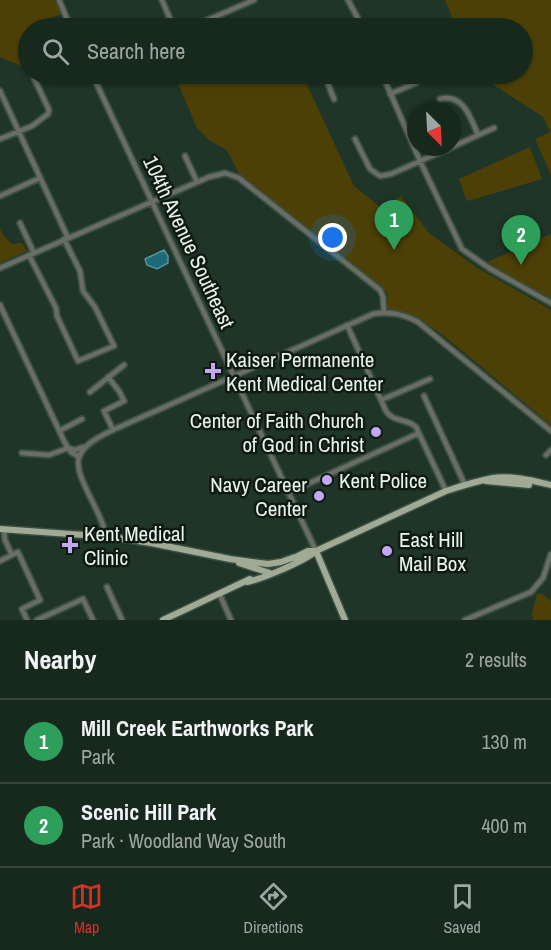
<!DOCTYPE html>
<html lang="en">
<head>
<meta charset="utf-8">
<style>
	:root { --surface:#17281d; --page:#24342a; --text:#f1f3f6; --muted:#9ea6a4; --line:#36443b; --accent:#d93025 }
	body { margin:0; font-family:"Archivo Narrow",sans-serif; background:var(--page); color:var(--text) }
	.compass { position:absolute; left:407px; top:102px; width:54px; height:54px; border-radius:50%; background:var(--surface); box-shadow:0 2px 4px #0004; rotate:156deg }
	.you { position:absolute; left:333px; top:238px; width:21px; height:21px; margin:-15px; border:4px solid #fff; border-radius:50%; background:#1a73e8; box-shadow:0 0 0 9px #1a73e833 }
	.badge { display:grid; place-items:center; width:39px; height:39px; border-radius:50%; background:var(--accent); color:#fff; font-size:20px; font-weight:700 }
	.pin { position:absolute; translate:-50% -50px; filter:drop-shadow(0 2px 3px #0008) }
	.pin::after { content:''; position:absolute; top:32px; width:21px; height:18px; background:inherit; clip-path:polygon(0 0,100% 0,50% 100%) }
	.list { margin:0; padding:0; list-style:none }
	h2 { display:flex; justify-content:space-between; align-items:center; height:78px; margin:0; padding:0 24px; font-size:26px }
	h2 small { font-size:20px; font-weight:400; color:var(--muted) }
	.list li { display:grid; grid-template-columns:39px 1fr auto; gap:18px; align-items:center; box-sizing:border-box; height:84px; padding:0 24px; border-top:2px solid var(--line) }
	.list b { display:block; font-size:22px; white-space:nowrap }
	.list p { margin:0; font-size:20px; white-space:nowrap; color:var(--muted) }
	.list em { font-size:20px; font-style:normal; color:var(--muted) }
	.icon { flex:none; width:33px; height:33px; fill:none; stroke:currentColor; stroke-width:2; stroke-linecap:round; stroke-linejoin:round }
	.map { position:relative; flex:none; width:551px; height:620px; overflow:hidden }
	.search { position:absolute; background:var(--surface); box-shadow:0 2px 4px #0004; left:18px; right:18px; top:18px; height:66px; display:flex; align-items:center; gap:15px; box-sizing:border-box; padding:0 21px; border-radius:33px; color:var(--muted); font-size:22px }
	.sheet { height:246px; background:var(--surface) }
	nav { display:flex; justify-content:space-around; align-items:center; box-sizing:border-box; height:84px; border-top:2px solid var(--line); background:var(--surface); font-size:16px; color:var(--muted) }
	nav a { display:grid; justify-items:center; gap:3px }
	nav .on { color:var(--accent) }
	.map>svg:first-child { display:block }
	.green { fill:#4c4007 }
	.water { fill:#1c6978; stroke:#59939b; stroke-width:1.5 }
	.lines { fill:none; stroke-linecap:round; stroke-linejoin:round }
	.minor-casing { stroke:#3b5043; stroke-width:8 }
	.major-casing { stroke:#3b5043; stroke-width:9 }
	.minor { stroke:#696d63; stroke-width:4.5 }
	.major { stroke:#a1aa95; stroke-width:6 }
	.poi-dot { fill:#c4a7f1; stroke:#101a13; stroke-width:2 }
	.labels { text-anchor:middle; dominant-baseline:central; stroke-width:5; stroke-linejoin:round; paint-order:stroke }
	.street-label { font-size:21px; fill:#e8f5ec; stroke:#101a13 }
	.poi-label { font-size:21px; fill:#e8f5ec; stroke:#101a13; text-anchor:start }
</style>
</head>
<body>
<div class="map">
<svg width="551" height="620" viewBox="0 0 551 620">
	<rect width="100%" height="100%" fill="#1f3527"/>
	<path class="green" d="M0,0H59L65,13L42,21L45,28H28V69L0,57Z
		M445,0H551V175L535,139L550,132L543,117L477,74H522V28H445L452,17Z
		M174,74H302L354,186L380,207L401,196L429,233L476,267L551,310V425L443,335L415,316L387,308L388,295L381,286L239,174L227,150L210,141L197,128Z
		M530,147L542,179L468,201L466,199L459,179Z
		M0,228L3,235L12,244L22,243L27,251L0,263Z
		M551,234V300L487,262Z
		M537,594H542L551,601V620H533L532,613Z"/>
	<path class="water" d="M164,250L168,256V263L157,269L147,265L145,259Z"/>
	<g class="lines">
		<defs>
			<path id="minor" d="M59,0L71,28
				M162,0L174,28
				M348,0L363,28
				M421,25L422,28
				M189,28L254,0
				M92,74L316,551
				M324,74L334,99
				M382,74L420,161L462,249L489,268L551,303
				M0,91L68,238
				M390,94L416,83L426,74
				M440,99C463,93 471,118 478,135
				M0,139L32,126L48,114L49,110L34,78
				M355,139L370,169L380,176L391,174L452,147
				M452,147L494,128
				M185,156L197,182
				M0,196L40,178
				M20,223L34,253
				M29,255L56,308L57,316L78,361L114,346L95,307L83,291L80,271L64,239
				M0,268L209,177L225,173L239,178L380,290L383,297L384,313
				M0,305L65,443L71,452L79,457
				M347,325L386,411C394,423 407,418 416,427L446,491
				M108,377L119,391L124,401L104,411L113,430
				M90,392L124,365
				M424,396L465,485
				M381,400L430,379
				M59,431L82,419
				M22,453L49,455L68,448L75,450L83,447
				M546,455L551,450
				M288,493L419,433
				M4,530L5,540L12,555
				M105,536C105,526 100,518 96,509C76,467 63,453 113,430L373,314C390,311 403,314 418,322L551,431
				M0,561L18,552L40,600L22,609L27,620
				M107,587L122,620
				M220,595L231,620
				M37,620L83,599L93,620
				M465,620L531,592L543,578L551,554"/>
			<path id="major" d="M486,481L529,485
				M0,529L112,537L151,543L230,559L268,564L281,562L295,557
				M316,551L345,620
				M294,558L308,551H315
				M239,563L270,573
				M247,582C262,579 305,561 316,551L446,491C461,486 478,481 493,478C511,475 534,481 551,485
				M163,620L250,579"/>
		</defs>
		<use href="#minor" class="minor-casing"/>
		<use href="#major" class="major-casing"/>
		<use href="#minor" class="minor"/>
		<use href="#major" class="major"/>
	</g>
	<g class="poi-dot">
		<path d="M210 362h6v6h6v6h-6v6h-6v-6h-6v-6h6z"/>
		<circle cx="376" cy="432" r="6"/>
		<circle cx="327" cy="480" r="6"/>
		<circle cx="319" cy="496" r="6"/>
		<path d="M67 536h6v6h6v6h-6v6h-6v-6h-6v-6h6z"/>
		<circle cx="387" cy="551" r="6"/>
	</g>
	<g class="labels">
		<g class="street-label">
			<text transform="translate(189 242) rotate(65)">104th Avenue Southeast</text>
		</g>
		<g class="poi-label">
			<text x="226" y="359">Kaiser Permanente<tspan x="226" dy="24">Kent Medical Center</tspan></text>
			<text x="364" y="420" text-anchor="end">Center of Faith Church<tspan x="364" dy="24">of God in Christ</tspan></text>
			<text x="339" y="480">Kent Police</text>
			<text x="307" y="484" text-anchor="end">Navy Career<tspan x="307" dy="24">Center</tspan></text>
			<text x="84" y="533">Kent Medical<tspan x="84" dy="24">Clinic</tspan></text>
			<text x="399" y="539">East Hill<tspan x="399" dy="24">Mail Box</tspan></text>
		</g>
	</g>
</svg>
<svg class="compass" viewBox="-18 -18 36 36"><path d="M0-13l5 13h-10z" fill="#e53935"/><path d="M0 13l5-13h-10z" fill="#9ea6a4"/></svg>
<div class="you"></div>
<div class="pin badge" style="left:394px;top:250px;background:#2e9e5b">1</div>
<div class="pin badge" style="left:521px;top:265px;background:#2e9e5b">2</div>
<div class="search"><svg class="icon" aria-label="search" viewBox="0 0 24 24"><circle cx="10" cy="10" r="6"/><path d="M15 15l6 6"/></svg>Search here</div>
</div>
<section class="sheet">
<h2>Nearby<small>2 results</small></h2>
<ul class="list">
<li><span class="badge" style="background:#2e9e5b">1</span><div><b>Mill Creek Earthworks Park</b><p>Park</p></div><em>130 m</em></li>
<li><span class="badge" style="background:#2e9e5b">2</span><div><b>Scenic Hill Park</b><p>Park · Woodland Way South</p></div><em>400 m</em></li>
</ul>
</section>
<nav>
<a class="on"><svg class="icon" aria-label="map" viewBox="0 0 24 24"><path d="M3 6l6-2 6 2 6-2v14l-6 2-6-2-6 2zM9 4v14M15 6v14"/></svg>Map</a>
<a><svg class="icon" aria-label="directions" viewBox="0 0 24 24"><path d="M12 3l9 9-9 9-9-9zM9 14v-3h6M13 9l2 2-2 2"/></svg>Directions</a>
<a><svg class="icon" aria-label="saved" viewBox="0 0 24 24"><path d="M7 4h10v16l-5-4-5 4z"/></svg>Saved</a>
</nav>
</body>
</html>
